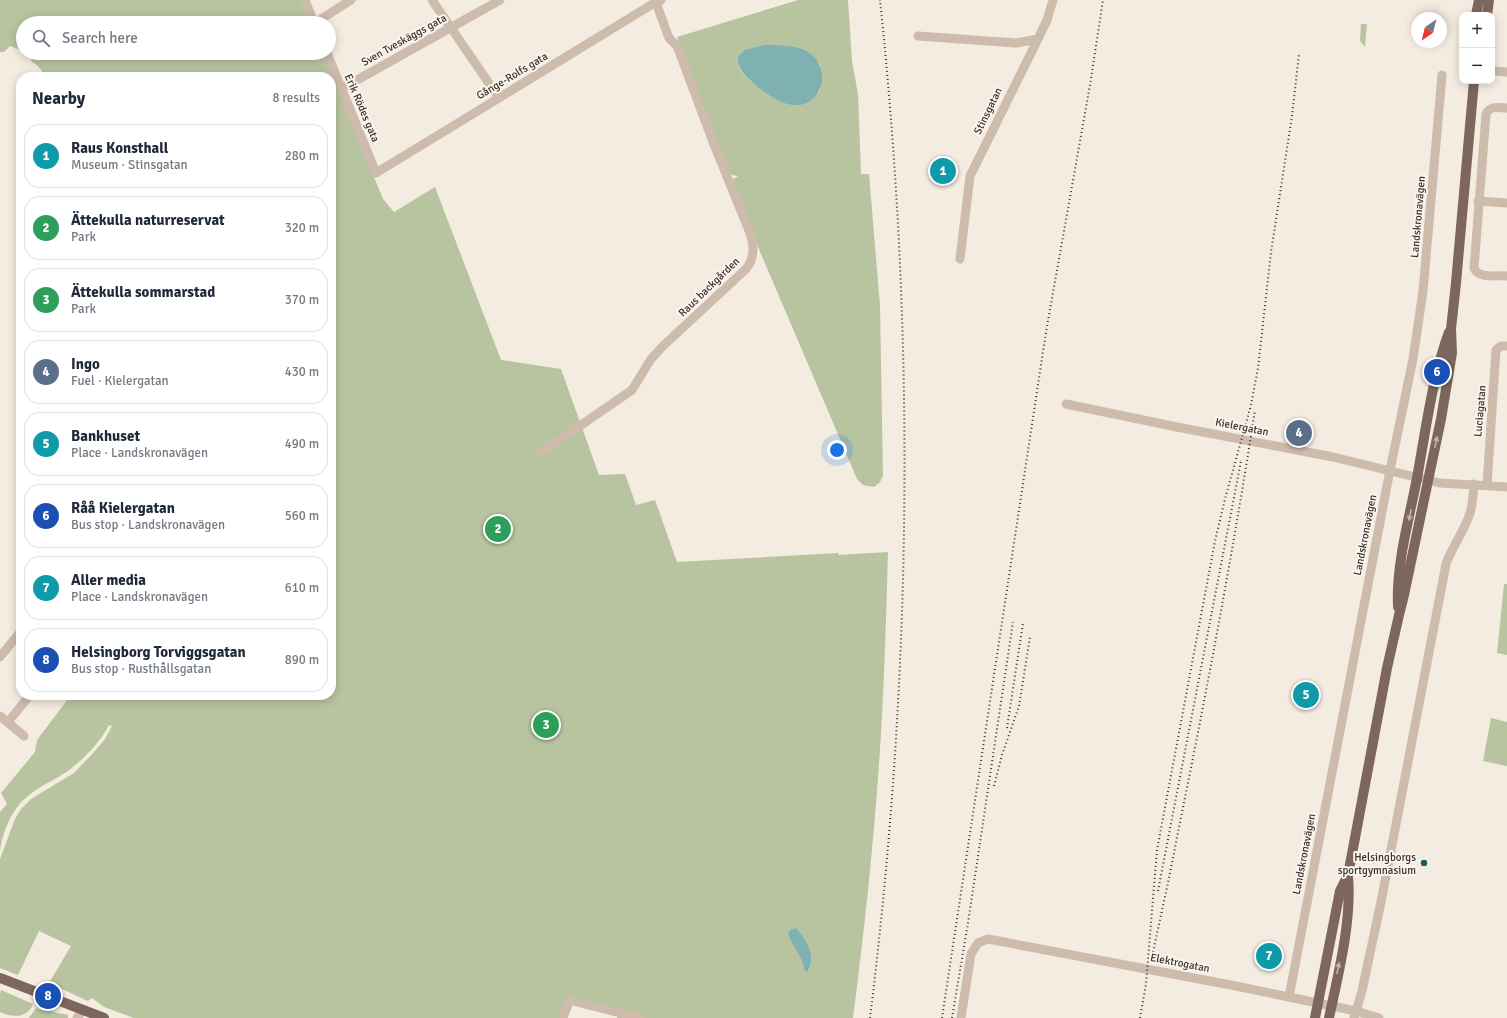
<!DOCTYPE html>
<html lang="en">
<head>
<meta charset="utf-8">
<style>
	:root { --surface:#fff; --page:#f6f6f7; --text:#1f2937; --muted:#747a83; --line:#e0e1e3; --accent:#1f5a5e }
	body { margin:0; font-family:Signika,sans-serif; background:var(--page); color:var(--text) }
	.controls { position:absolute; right:12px; top:12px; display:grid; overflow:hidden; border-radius:8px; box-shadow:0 2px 10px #0003 }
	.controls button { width:36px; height:36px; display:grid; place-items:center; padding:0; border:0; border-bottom:1px solid var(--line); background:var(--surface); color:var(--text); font:20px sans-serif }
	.compass { position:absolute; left:1411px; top:12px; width:36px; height:36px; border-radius:50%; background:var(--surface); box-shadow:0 2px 10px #0003; rotate:215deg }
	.you { position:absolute; left:837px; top:450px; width:14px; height:14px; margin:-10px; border:3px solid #fff; border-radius:50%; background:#1a73e8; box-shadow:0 0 0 6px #1a73e833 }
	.badge { display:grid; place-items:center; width:26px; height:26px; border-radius:50%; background:var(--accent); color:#fff; font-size:13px; font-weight:700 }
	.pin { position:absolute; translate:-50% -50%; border:2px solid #fff; box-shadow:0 1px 4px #0006 }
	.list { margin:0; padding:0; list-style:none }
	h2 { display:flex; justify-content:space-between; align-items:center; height:52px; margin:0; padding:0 16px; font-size:17px }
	h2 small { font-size:13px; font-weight:400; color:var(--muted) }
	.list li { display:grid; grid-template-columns:26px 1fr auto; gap:12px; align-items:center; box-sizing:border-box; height:64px; margin:0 8px 8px; padding:0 8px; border:1px solid var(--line); border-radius:16px }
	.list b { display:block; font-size:15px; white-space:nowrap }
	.list p { margin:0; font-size:13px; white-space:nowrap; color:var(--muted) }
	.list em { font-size:13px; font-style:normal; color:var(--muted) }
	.icon { flex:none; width:22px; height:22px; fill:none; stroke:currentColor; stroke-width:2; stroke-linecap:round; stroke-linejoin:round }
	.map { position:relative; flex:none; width:1507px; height:1018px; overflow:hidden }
	.search { position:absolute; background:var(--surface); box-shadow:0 2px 10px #0003; left:16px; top:16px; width:320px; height:44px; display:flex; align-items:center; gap:10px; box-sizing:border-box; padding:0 14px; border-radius:22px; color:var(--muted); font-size:15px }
	.panel { position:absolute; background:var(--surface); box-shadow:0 2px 10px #0003; left:16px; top:72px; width:320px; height:628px; border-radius:16px }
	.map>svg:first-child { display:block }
	.green { fill:#b8c4a0; fill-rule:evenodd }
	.water { fill:#7fb0b2 }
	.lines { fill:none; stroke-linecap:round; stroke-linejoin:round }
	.minor { stroke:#cdbbac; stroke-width:9 }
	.major { stroke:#7d675c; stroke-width:10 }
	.rail { stroke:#3b302b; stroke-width:2; stroke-dasharray:1 3; stroke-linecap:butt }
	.oneway { fill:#c2b5ac }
	.poi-dot { fill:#1f5a5e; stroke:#fbf5ee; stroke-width:1.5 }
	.labels { text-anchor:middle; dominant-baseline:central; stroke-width:4; stroke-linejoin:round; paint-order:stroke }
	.street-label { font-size:11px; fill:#3b302b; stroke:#fbf5ee }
	.poi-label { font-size:11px; fill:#3b302b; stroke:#fbf5ee; text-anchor:end }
</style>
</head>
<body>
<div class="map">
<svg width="1507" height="1018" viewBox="0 0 1507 1018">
	<rect width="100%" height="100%" fill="#f4ebe1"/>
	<path class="green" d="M0,0H301L310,23H23V51L10,46L4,52H0Z
		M798,0H848L852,61L858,94L861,174H869L880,306L883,476L880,482L874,487L863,485L857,479L732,186V180L738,176L727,174L677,37ZM763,45L788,47L803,50L811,54L817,61L820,65V90L815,96L802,104C783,97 734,84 738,56L744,50Z
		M1361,24H1367L1365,47L1360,41Z
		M26,53H323L383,199L394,212L435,187L501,360L561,369L599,475L625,474L636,505L655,500L677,562L838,553L839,555L888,552C886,623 884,693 879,764C873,849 864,934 853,1018H617L618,1015L573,1004L567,1018H134L104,1007L92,998L88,1001L49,983L71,946L39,931L18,975L0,968V859L15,819L21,809L31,799L74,773L95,751L105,739L112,726L109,725C102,740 83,760 69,770C56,780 40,785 28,796C12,808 2,833 0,852V812L7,804L1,793L35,752L37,740L71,695H331V77H47L37,65L32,62L30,56Z
		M1504,584H1507V655L1497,653Z
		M1491,718L1507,722V766L1483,761Z
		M1,990L33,1004C28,1018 12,1018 0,1012V994Z
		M36,1008L44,1011L45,1010L68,1015V1018H29Z"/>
	<path class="water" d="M763,45C776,45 801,45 811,54C832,71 821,107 794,105C781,104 767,94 757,86C747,78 736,69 738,56L744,50Z
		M796,928C807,941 817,956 807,972L805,971C803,957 793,947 788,934L790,930Z"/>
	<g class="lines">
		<path class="minor" d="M305,0L314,23
			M432,0L499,98
			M315,23L351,0
			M918,36L1016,43L1038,39L1047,20L1053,0
			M327,53L376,173L656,2L661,0
			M1492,71L1507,72
			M341,89L500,0
			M1507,108C1499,108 1490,105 1486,114L1474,268C1478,279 1497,275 1507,276
			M1478,201L1507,203
			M960,259L970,176L1038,39
			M1066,404L1177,427L1333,457L1440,483L1507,487
			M539,454L632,390L651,359L663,346L746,269C755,258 754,246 750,233L713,142L677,46L669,38L655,0
			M1487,485L1496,350L1501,346H1507
			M0,657L21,631
			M0,716L24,736
			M8,722L30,695
			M1289,997L1390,470L1413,359L1423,291L1442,75
			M77,1018L83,1010
			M563,1018L569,1000L640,1018
			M961,1018L971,954L978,943L988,939L1236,986L1356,1011L1379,1018
			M1354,1018L1362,991L1382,897L1446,564C1452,547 1463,533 1469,516C1473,506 1473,495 1474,484"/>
		<path class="major" d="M1476,15L1479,0
			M1487,15L1489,0
			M1398,607C1396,564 1409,520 1417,478C1426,429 1432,379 1449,332
			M0,978L104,1018
			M1315,1018L1340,891L1348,875L1387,668L1399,615L1404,595L1441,419L1452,353L1451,329L1456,283L1474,81
			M1329,1018C1338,975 1352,921 1348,877"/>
		<path class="rail" d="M1007,728L1023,623
			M994,786L1002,755L1019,706L1030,637
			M1158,891L1241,461
			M1153,952C1161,914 1170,876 1177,837C1206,695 1233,553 1255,410
			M870,1018C912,679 916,340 880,0
			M942,1018L1046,332L1090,85L1103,0
			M952,1018L968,923L1013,622
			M1140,1018L1146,984L1157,850L1215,541L1225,499L1251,405L1258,368L1271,252L1292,116L1299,54"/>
	</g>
	<defs><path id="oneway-solid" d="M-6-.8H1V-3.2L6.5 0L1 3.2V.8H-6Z"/></defs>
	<g class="oneway">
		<use href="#oneway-solid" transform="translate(1436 442) rotate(-79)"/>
		<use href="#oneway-solid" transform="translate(1410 515) rotate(101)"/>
		<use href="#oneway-solid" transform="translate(1338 968) rotate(-79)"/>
	</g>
	<circle class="poi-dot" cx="1424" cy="863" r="4"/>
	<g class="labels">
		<g class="street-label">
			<text transform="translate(404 40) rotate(-29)">Sven Tveskäggs gata</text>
			<text transform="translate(512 76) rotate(-31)">Gånge-Rolfs gata</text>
			<text transform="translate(362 108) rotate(67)">Erik Rödes gata</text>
			<text transform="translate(988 111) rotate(-64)">Stinsgatan</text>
			<text transform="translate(1418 217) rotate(-85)">Landskronavägen</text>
			<text transform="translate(709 287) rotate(-44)">Raus backgården</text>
			<text transform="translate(1480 411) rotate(-85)">Luciagatan</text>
			<text transform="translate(1242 427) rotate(11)">Kielergatan</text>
			<text transform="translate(1365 535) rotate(-79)">Landskronavägen</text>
			<text transform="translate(1304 854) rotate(-79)">Landskronavägen</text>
			<text transform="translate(1180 963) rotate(11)">Elektrogatan</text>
		</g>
		<g class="poi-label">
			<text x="1416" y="857">Helsingborgs<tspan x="1416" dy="13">sportgymnasium</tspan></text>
		</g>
	</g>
</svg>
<div class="controls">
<button>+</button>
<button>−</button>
</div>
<svg class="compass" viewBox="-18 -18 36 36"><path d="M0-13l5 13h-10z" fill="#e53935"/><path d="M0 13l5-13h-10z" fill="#747a83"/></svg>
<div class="you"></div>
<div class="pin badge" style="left:943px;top:171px;background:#0f9aa8">1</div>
<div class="pin badge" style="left:498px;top:529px;background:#2e9e5b">2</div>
<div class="pin badge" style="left:546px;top:725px;background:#2e9e5b">3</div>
<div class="pin badge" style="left:1299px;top:433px;background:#5c6f8a">4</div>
<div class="pin badge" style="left:1306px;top:695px;background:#0f9aa8">5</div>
<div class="pin badge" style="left:1437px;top:372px;background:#1a4fb4">6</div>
<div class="pin badge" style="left:1269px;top:956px;background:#0f9aa8">7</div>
<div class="pin badge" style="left:48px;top:996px;background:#1a4fb4">8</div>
<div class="search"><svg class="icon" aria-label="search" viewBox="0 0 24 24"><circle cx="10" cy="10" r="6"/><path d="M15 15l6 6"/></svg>Search here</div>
<section class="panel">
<h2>Nearby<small>8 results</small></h2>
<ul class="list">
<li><span class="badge" style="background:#0f9aa8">1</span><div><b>Raus Konsthall</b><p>Museum · Stinsgatan</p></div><em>280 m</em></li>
<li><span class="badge" style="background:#2e9e5b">2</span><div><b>Ättekulla naturreservat</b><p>Park</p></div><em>320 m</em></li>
<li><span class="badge" style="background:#2e9e5b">3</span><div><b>Ättekulla sommarstad</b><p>Park</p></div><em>370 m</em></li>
<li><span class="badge" style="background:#5c6f8a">4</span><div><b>Ingo</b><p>Fuel · Kielergatan</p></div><em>430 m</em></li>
<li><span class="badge" style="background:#0f9aa8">5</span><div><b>Bankhuset</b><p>Place · Landskronavägen</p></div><em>490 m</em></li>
<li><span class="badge" style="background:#1a4fb4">6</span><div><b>Råå Kielergatan</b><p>Bus stop · Landskronavägen</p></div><em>560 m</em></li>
<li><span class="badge" style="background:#0f9aa8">7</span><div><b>Aller media</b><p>Place · Landskronavägen</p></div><em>610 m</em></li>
<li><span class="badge" style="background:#1a4fb4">8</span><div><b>Helsingborg Torviggsgatan</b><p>Bus stop · Rusthållsgatan</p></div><em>890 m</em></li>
</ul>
</section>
</div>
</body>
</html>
